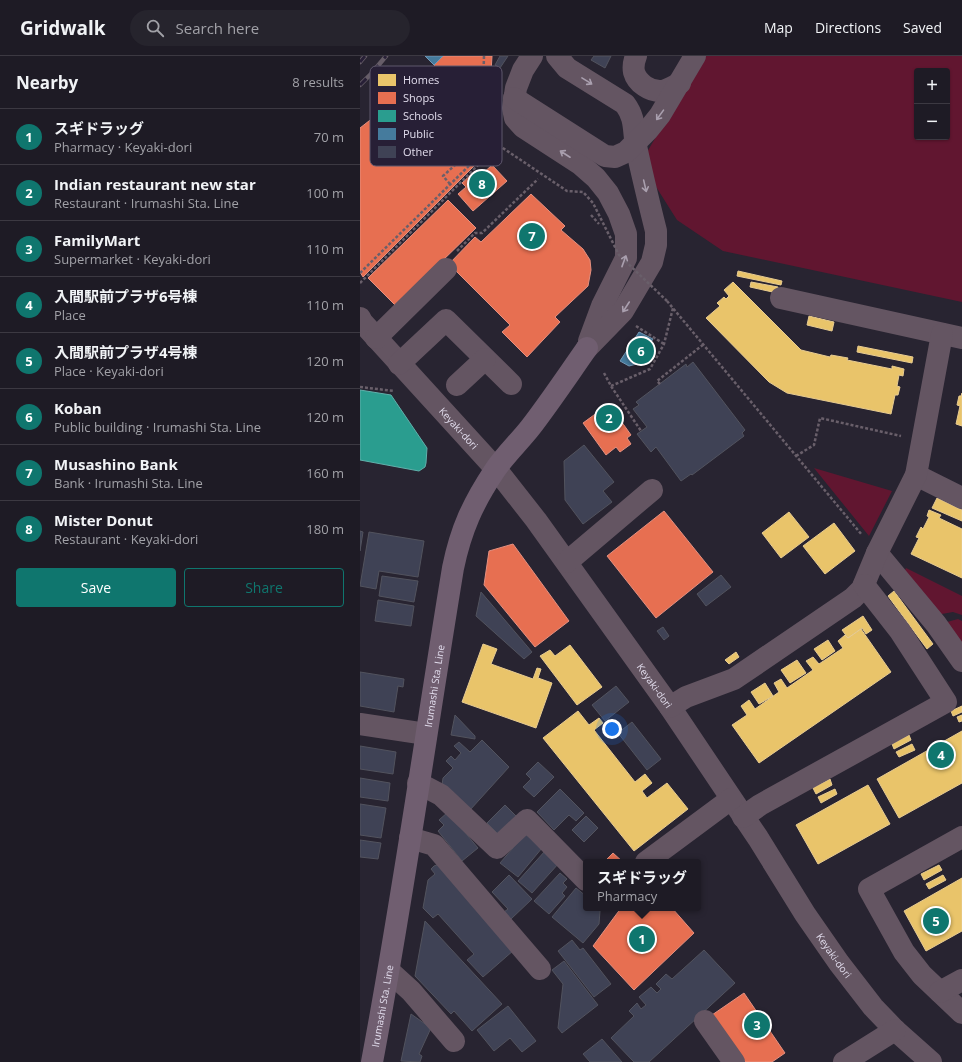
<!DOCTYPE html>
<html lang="en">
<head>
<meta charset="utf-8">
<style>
	:root { --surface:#1e1b25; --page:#26242d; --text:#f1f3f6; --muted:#a1a1a7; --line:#3c3942; --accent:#0f766e }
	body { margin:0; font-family:"Open Sans","Noto Sans JP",sans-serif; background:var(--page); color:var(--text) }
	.controls { position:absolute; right:12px; top:12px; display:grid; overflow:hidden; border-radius:4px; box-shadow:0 1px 3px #0004 }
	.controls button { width:36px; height:36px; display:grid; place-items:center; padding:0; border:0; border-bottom:1px solid var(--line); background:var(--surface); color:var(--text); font:20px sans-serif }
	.you { position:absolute; left:252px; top:673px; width:14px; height:14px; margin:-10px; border:3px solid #fff; border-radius:50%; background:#1a73e8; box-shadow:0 0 0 6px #1a73e833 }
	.badge { display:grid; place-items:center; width:26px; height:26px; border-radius:50%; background:var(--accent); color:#fff; font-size:13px; font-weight:700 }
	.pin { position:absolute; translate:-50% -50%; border:2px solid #fff; box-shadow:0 1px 4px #0006 }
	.popup { position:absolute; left:223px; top:803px; width:118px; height:52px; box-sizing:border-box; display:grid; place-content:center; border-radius:4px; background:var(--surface); filter:drop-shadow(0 1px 3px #0005); font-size:13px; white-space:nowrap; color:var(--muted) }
	.popup b { font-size:15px; color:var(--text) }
	.popup::after { content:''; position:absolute; left:50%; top:100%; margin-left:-8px; border:8px solid transparent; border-top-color:var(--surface) }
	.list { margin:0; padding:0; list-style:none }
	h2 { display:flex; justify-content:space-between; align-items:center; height:52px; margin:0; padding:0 16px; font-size:17px }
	h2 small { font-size:13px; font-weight:400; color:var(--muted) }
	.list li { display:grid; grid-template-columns:26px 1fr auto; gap:12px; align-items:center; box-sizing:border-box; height:56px; padding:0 16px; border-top:1px solid var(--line) }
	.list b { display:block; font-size:15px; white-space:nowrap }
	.list p { margin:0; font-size:13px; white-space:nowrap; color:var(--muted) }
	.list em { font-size:13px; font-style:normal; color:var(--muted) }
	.actions { display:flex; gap:8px; padding:12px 16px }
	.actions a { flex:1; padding:9px 0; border:1px solid var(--accent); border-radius:4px; text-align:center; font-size:14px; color:var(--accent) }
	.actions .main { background:var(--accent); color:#fff }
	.icon { flex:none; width:22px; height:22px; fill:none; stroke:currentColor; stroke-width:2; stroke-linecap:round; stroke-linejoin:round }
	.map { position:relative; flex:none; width:602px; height:1006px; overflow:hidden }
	header { display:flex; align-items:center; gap:24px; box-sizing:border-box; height:56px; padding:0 20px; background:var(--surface); border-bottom:1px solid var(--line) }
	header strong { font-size:19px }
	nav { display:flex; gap:22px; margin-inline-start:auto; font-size:14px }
	.search { width:280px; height:36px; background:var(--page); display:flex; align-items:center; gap:10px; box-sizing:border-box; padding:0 14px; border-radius:22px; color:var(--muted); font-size:15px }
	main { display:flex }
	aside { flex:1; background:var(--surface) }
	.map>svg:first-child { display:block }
	.green { fill:#611630; fill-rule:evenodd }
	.homes { fill:#e9c46a; stroke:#e7cb91 }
	.shops { fill:#e76f51; stroke:#e59080 }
	.schools { fill:#2a9d8f; stroke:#61b0ab }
	.public { fill:#457b9d; stroke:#7498b5 }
	.building { fill:#3f4255; stroke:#52535e }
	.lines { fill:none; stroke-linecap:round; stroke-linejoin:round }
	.path { stroke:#695f6a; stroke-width:2.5; stroke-dasharray:3 2; stroke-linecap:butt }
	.minor { stroke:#645562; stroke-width:22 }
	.major { stroke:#705e70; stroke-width:22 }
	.rail-casing { stroke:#665d68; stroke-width:4.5 }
	.rail { stroke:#271f36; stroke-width:3; stroke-dasharray:9; stroke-linecap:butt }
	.path-bridge { stroke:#695f6a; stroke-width:2.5; stroke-dasharray:3 2; stroke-linecap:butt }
	.oneway { stroke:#a99fae }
	.labels { text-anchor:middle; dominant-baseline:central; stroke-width:4; stroke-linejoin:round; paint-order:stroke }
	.street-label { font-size:10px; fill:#e1dcec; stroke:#271f36 }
	.key { fill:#271f36; stroke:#5f586d; stroke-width:1 }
	.key-label { font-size:11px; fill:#e1dcec }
</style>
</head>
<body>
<header>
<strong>Gridwalk</strong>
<div class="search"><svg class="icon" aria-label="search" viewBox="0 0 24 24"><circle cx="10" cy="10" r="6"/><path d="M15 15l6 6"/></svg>Search here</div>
<nav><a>Map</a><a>Directions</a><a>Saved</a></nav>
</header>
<main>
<aside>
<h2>Nearby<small>8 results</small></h2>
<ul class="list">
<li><span class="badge">1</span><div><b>スギドラッグ</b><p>Pharmacy · Keyaki-dori</p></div><em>70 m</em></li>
<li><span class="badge">2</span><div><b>Indian restaurant new star</b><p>Restaurant · Irumashi Sta. Line</p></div><em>100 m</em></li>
<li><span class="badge">3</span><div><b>FamilyMart</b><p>Supermarket · Keyaki-dori</p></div><em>110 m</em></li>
<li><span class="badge">4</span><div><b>入間駅前プラザ6号棟</b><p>Place</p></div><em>110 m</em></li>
<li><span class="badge">5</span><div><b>入間駅前プラザ4号棟</b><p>Place · Keyaki-dori</p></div><em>120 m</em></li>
<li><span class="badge">6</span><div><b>Koban</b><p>Public building · Irumashi Sta. Line</p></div><em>120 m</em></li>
<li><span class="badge">7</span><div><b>Musashino Bank</b><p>Bank · Irumashi Sta. Line</p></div><em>160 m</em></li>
<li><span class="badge">8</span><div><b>Mister Donut</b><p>Restaurant · Keyaki-dori</p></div><em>180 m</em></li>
</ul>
<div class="actions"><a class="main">Save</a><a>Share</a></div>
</aside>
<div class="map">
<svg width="602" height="1006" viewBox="0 0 602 1006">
	<rect width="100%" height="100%" fill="#282431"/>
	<path class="green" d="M344,0H602V246L363,195L317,164L293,126L287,96ZM557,15H587V81H557Z
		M454,412L532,435L509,480Z
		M546,512L602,540V559L593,556L576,559L543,518Z
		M598,563L602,565V596L587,566Z"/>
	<path class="homes" d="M378,215L422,225L421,229L377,220Z
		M373,226L441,294L470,301L471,299L488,302L487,304L532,313V310L544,313L543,320L539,319L537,330L540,331L538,339H535L531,358L427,337L409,326L346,262L360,250L357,247L364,241L366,243L369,240L364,234Z
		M391,226L418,231L417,237L390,231Z
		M449,260L474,266L472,275L447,269Z
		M498,290L553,301L552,307L497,296Z
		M602,337V370L596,368L600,350L597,349L599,340H601Z
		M577,442L602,454V465L572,452Z
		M569,454L581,459L579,462L602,473V522L551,498L559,482L556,481L561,471L563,473L569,461L567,460Z
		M429,456L449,481L421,502L402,477Z
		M474,467L495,495L465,518L443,490Z
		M534,535L573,588L567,593L528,540Z
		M503,560L512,574L506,578L502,572L488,582L482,574Z
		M501,573L531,616L399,707L372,669L387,659L381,650L389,644L395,653L419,636L414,627L421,623L427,632L453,614L446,605L453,601L459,608L483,592L478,585L485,579L488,582Z
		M468,584L475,595L462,604L454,593Z
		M123,588L137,593L131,608L173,623L177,612L181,613L178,622L192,627L176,672L102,646Z
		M210,589L242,631L217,649L180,600L190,594L195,600Z
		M376,596L379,601L369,608L365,604Z
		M437,604L446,617L430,627L421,614Z
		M405,627L413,640L399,648L391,636Z
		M602,650V656L593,660L591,655Z
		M218,655L229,669L239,662L243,667L234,674L275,726L285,718L292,727L282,735L287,742L307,727L328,753L274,795L183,682Z
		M602,659V665L599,666L597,661Z
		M602,675V727L539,762L517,723Z
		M549,679L551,684L534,693L532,688Z
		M552,688L555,694L539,701L536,696Z
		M470,723L472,729L456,738L453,732Z
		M508,729L530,768L458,808L436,769Z
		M475,733L477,738L461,747L458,741Z
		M579,809L582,814L564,824L561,818Z
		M583,819L586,824L569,833L566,828Z
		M602,822V875L566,895L544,855Z"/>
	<path class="shops" d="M83,0H132L126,98L3,221L0,216V72L51,32L75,10L74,9Z
		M132,109L147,125L113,155L98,138L106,131L102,127L115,115L120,120Z
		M171,138L205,170L201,174L223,193L230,204L231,214L228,230L195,261L200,266L167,301L142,276L150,269L89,208L115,181L121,186Z
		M88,144L116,172L36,250L8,222Z
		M249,348L271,379L267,382L271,388L260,396L256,391L246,399L223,367Z
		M304,455L353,516L296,562L247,500Z
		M153,488L209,565L175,591L124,529L129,495Z
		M253,797L263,806H244Z
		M261,852H312L334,877L274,934L233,890Z
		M384,937L425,997L412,1006H385L352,959Z"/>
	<path class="schools" d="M0,334L31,339L67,392L66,407L65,411L59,415L0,404Z"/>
	<path class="public" d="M65,0H83L74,9Z
		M279,276L293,283L277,308L269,310L260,305Z"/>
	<path class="building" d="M140,0H148L140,12L135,9Z
		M234,0H251L245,12L231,4Z
		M333,306L385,374L382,377L384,380L332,419L331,418L321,425L296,391L291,396L277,378L287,371L273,353L279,349L276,346L326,308L327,311Z
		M224,389L254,426L243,435L252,446L223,468L205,444L204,405Z
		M0,475L3,476L0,495Z
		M9,476L64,485L58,521L19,515L16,533L0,530Z
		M361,519L371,531L346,550L337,538Z
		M22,520L58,525L54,546L19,540Z
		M121,536L172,596L164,603L116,560Z
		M18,544L54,550L51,570L15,565Z
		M303,571L309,580L304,584L297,575Z
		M0,616L44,623L43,631L38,630L34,656L0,650Z
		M256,630L269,646L245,665L232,649Z
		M95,659L115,680V683L91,679Z
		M272,666L301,703L287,714L258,677Z
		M122,684L149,711L110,754L82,729L83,722L93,712L86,705L91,700L95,704L101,697L94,690L99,686L110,696Z
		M0,690L36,696L33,718L0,713Z
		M178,706L194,721L174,741L163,731L171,723L166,718Z
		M0,722L30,727L28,745L0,741Z
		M200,733L224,757L216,765L209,759L194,774L177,756Z
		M0,748L26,752L21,782L0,779Z
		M145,749L157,761L139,779L127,767Z
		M88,756L118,792L102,805L78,775L84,769L79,764Z
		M226,760L238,772L224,786L212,774Z
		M165,778L182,792L158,821L140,807Z
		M0,784L21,787L18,803L0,801Z
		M185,795L199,807L172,837L158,825Z
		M79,808L154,894L123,921L107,904L114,898L78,858L73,862L63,852L68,824L75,818L71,813L74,810Z
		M200,817L207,823L203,827L207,831L202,837L205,840L189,858L174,845Z
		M149,819L172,843L151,863L144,856L148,853L132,836Z
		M216,832L226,840V852H239L240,855L239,868L223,887L192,861Z
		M65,865L142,948L112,975L94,955L91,958L55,920Z
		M212,884L220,894L223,892L251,928L234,941L198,895Z
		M344,894L375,927L289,1006H274L251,982L274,960L269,955L277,947L281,953L286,949L279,941L291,931L297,937L301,933L296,928L306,918L312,923Z
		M204,905L238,949L202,977L198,972L203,928L192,914Z
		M148,950L176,985L162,996L150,982L134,995L117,974Z
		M51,958L71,972L59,998L62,1000L60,1006L41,1005Z
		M242,983L262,1006H230L223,998Z"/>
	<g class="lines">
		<path class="path" d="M90,128L83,120L116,90L134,93
			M231,159L239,168
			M97,195L115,177H122L178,123
			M0,217L121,98
			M0,227L134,93
			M307,245L502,479
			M276,270L304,288
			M244,317L251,330L281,375
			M300,328L297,325L344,288
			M251,330L290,313L304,288L313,252
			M0,331L34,335
			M436,400L454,389L460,362L541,380"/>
		<g class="minor">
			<path d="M172,0L163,14L156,32L153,52L155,62L163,71L220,108L236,122L248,137L259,158L266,178V202L242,250L229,285"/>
			<path d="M197,0L207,12L265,48C276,63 273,74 276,90C282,118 289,147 296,175V189L292,206L263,255L227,292"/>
			<path d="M276,0C274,5 273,11 274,16C277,27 290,36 302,35C308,34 314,30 320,27"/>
			<path d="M154,42L245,100L255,101L266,96L288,74L300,59L335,0"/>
			<path d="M421,242L602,282"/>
			<path id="s1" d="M0,262L2,266L136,413L176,464L310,651L398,782L445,858L479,907L513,951L535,974L571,1006"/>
			<path d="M16,282L86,213"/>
			<path d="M39,308L86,264L151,328"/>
			<path d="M97,329L125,303"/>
			<path d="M556,419L602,442"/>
			<path d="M517,497L576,568L602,605"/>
			<path d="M207,506L292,434"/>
			<path d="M310,651L326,641L374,623L493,542L502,533L517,497L556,419L582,278"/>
			<path d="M0,668L66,678"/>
			<path d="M58,727L81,739L137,792L167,764L226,824"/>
			<path d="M383,761L400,749L586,646L540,575L504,529"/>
			<path d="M602,781L509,833L544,896L562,919L602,957"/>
			<path d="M50,782L74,789L180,913"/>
			<path d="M286,806L371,743"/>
			<path d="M29,915L51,935L94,985"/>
			<path d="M580,936L602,924"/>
			<path d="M345,965L374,1006"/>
			<path d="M484,1006L535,974"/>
		</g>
		<path class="major" id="s2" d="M12,1006C43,842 66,676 93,512C101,473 113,447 135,414C145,399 159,386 170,372C190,346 208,319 227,292"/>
		<defs>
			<path id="rail" d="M0,6L5,0
				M0,29L12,17L26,0"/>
		</defs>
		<use href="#rail" class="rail-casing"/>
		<use href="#rail" class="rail"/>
		<path class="path-bridge" d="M122,78L207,135L223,136L233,147L259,199L307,245
			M121,98L124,0"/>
	</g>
	<defs><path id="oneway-shaft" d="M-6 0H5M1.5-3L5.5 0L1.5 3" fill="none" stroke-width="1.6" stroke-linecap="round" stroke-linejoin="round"/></defs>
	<g class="oneway">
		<use href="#oneway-shaft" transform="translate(227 25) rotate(32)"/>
		<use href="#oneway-shaft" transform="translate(300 59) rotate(126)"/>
		<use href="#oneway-shaft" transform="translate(205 98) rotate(-147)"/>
		<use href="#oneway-shaft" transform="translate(285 130) rotate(77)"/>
		<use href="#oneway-shaft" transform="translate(264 205) rotate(-70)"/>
		<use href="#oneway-shaft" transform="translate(266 251) rotate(123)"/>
	</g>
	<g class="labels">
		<g class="street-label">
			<text stroke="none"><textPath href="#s1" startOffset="148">Keyaki-dori</textPath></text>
			<text stroke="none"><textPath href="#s2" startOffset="381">Irumashi Sta. Line</textPath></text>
			<text stroke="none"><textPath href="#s1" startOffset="472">Keyaki-dori</textPath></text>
			<text stroke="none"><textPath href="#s1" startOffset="796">Keyaki-dori</textPath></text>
			<text stroke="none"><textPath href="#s2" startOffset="57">Irumashi Sta. Line</textPath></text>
		</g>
	</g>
	<rect x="10" y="10" width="132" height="100" rx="6" class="key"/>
	<rect x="18" y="18" width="18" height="12" fill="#e9c46a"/>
	<rect x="18" y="36" width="18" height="12" fill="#e76f51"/>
	<rect x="18" y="54" width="18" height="12" fill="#2a9d8f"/>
	<rect x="18" y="72" width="18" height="12" fill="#457b9d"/>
	<rect x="18" y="90" width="18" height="12" fill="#3f4255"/>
	<g class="key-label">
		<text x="43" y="28">Homes</text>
		<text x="43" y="46">Shops</text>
		<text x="43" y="64">Schools</text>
		<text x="43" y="82">Public</text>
		<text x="43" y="100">Other</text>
	</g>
</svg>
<div class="controls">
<button>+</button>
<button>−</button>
</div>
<div class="you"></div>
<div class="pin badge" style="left:282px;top:883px">1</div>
<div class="popup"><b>スギドラッグ</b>Pharmacy</div>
<div class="pin badge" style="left:249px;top:362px">2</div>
<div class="pin badge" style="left:397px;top:969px">3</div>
<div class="pin badge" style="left:581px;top:699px">4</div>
<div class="pin badge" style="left:576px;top:865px">5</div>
<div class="pin badge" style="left:281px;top:295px">6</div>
<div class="pin badge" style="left:172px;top:180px">7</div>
<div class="pin badge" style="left:122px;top:128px">8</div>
</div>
</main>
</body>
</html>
